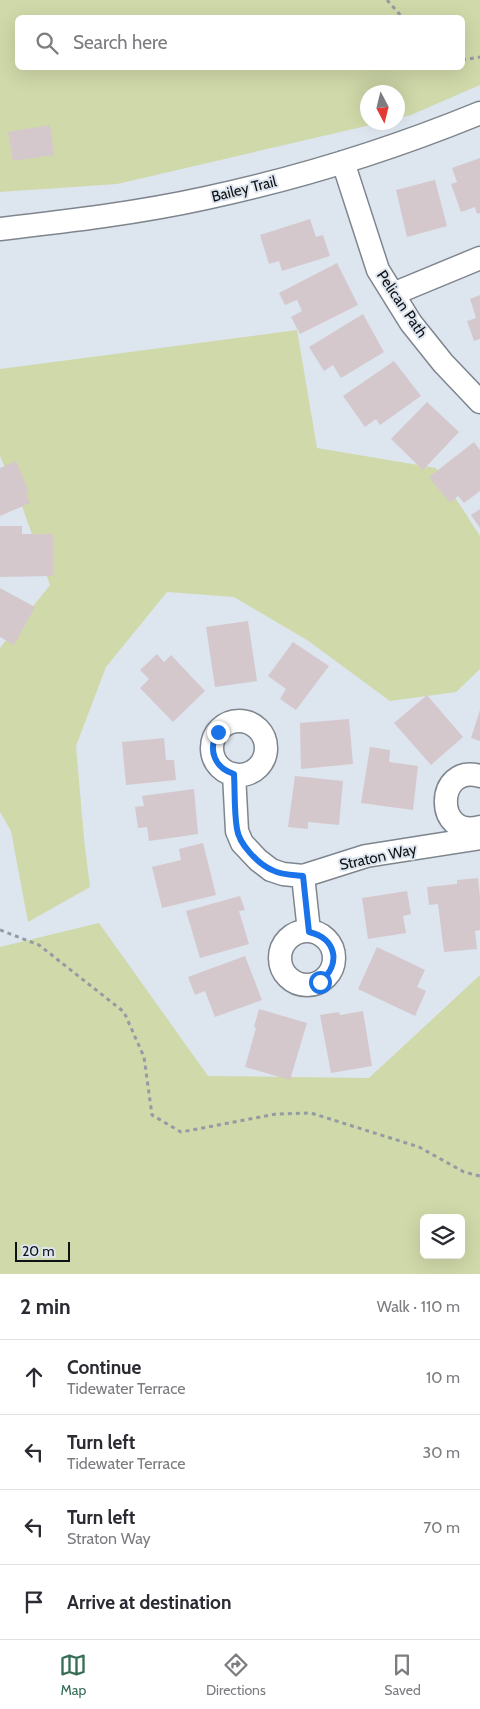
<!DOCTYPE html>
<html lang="en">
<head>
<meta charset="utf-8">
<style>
	:root { --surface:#fff; --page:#f7f7f7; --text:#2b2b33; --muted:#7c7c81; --line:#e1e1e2; --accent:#356d55 }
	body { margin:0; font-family:Cabin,sans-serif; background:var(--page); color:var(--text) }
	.controls { position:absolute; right:15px; bottom:15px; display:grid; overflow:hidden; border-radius:8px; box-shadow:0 5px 20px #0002 }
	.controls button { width:45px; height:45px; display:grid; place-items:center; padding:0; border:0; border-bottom:1px solid var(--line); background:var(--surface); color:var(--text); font:25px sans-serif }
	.compass { position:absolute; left:360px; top:85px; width:45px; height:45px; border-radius:50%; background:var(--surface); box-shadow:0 5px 20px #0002; rotate:173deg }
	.scale { position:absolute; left:15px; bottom:12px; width:55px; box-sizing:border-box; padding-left:5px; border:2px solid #0f1215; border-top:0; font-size:14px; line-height:18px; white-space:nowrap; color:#0f1215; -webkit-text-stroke:4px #dde5ef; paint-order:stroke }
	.stop { position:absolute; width:15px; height:15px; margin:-11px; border:4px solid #1a73e8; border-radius:50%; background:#fff }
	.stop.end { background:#1a73e8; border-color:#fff; box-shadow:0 1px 5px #0008 }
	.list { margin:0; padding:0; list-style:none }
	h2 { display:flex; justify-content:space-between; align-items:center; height:65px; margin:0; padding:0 20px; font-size:21px }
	h2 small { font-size:16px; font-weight:400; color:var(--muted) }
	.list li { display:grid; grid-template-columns:32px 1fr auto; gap:15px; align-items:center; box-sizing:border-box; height:75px; padding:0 20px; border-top:1px solid var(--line) }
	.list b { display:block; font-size:19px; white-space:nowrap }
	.list p { margin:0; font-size:16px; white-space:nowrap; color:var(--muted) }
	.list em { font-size:16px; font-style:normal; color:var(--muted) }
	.icon { flex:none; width:28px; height:28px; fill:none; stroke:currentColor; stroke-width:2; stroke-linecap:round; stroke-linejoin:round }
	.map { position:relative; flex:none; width:480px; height:1274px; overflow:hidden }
	.search { position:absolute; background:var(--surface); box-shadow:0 5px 20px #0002; left:15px; right:15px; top:15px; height:55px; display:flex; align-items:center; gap:12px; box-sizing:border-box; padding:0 18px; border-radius:8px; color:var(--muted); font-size:19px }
	.sheet { height:365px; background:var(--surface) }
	nav { display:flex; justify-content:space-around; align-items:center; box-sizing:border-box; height:70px; border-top:1px solid var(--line); background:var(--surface); font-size:14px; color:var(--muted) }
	nav a { display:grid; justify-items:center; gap:2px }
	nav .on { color:var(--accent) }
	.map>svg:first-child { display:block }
	.green { fill:#d0d9a9; fill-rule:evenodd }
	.building { fill:#d4c8cd }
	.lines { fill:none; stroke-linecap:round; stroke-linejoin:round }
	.minor-casing { stroke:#7e858d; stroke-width:25 }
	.path { stroke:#959ba3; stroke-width:3; stroke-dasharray:4 4; stroke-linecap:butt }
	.minor { stroke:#fff; stroke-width:22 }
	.route { stroke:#1a73e8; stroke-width:6 }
	.labels { text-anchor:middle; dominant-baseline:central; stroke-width:4; stroke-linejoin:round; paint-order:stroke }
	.street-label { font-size:15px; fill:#0f1215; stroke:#dde5ef }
</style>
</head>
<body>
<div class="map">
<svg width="480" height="1274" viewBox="0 0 480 1274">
	<rect width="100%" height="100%" fill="#dde5ef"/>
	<path class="green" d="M0,0H480V85L411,115L398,118V92H368V122L379,123L117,184L0,192ZM18,18H462V68H18Z
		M297,330L317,448L436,468L480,536V669L456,692L390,701L307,640L234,597L167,592L106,667L76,746L84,839L90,887L28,922L11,831L0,812V648L50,585L23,509L0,456V369Z
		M99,923L208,1076L369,1078L480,975V1274H0V947ZM424,1218H461V1255H424Z"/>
	<path class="building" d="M50,125L54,155L13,161L8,132Z
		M480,158V213L477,214L475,207L461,212L451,184L457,182L452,168Z
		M435,180L447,226L407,237L396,190Z
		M310,219L316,237L323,235L330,256L282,271L279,261L269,264L260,235Z
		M337,263L358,305L300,334L291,317L302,311L297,300L285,305L279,293Z
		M480,295V339L474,341L467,321L476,318L470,299Z
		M363,314L384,352L341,378L333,365L324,371L309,347Z
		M394,361L421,396L380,425L376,419L365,427L343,396Z
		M427,402L459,432L423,470L391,439Z
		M474,442L480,450V491L464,503L458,496L450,503L429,477Z
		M16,461L29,492L26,493L30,503L0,516V468Z
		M480,509V528L471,515Z
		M0,526H22V534H53V576L0,577Z
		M0,588L35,607L14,645L0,637Z
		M248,621L257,681L215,687L206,627Z
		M293,642L329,666L296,710L280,699L286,689L268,676Z
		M157,654L164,662L171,655L205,691L173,722L140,688L149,679L140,670Z
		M427,695L463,737L431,765L394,723Z
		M480,710V741L471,738Z
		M349,719L353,764L301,769L300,723Z
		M164,738L166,760H174L176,780L126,785L122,742Z
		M370,747L390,750L389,762L418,766L413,810L361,803Z
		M295,776L343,781L339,825L308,822V829L288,827Z
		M194,789L198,834L149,841L147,827L138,828L135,807L144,806L142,796Z
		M203,843L216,895L162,908L152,867L181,860L179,849Z
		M478,878L480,897V930L475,931L477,949L444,952L438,904L429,905L427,887L457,884V880Z
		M407,891L411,914L403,916L406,933L368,939L362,898Z
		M240,896L245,910L239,911L249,944L200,958L186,911Z
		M377,947L425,970L417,987L426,991L415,1016L358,989Z
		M245,956L262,1000L215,1017L205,991L195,995L188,977Z
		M259,1009L307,1023L290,1080L245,1067L256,1028L254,1027Z
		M363,1011L372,1066L331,1073L320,1015L339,1012L340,1015Z"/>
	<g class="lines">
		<defs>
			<path id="minor" d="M343,162L378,270L411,323L443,363L480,402
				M0,229C69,221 138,213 206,198C299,178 392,149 480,113
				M393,294L480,258
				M212 748a27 27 0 1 1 54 0a27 27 0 1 1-54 0Z
				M234,774L237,831L242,843L258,860L271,870L283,874L303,876L366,856L480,838
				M480,776C435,763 434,840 480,827
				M303,876L309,931
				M280 958a27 27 0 1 1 54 0a27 27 0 1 1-54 0Z"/>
		</defs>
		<use href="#minor" class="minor-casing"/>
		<path class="path" d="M387,0L403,18
			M462,60L480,57
			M0,930L39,945L124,1012L144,1057L152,1115L181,1132L276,1114L311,1113L419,1147L464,1172L480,1176"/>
		<use href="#minor" class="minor"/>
	</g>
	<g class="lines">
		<path class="route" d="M218,732C207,750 215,768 234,774C235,792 234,812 237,829C239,844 258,864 272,870C281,875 292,875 303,876L309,932C336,938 342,964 320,982"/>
	</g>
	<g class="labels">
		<g class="street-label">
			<text transform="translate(244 189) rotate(-14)">Bailey Trail</text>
			<text transform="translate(402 304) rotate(56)">Pelican Path</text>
			<text transform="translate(378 857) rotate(-12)">Straton Way</text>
		</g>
	</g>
</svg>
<div class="controls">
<button><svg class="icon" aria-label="layers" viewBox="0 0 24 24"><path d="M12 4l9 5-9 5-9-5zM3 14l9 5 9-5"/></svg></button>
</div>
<svg class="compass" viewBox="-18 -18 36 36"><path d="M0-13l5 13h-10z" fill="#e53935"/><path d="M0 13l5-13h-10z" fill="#7c7c81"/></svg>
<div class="scale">20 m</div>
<div class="stop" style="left:320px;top:982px"></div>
<div class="stop end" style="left:218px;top:732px"></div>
<div class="search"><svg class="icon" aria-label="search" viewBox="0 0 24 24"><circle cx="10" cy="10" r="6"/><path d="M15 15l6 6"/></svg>Search here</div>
</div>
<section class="sheet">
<h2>2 min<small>Walk · 110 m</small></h2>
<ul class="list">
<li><svg class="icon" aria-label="ahead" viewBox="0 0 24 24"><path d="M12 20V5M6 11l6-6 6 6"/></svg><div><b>Continue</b><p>Tidewater Terrace</p></div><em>10 m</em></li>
<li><svg class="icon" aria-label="left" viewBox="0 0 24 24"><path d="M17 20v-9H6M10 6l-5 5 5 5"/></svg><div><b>Turn left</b><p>Tidewater Terrace</p></div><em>30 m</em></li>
<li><svg class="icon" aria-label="left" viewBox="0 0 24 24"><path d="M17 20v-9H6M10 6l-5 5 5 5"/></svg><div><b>Turn left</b><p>Straton Way</p></div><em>70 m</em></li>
<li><svg class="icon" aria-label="arrive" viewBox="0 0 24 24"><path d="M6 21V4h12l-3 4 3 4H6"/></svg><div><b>Arrive at destination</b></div></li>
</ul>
</section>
<nav>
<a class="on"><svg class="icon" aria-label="map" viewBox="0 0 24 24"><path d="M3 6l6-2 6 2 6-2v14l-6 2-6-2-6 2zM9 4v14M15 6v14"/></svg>Map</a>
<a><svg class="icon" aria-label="directions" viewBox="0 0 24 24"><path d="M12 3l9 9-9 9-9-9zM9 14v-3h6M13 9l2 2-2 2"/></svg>Directions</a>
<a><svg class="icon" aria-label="saved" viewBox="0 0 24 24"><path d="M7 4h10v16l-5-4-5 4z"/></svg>Saved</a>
</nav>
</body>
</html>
